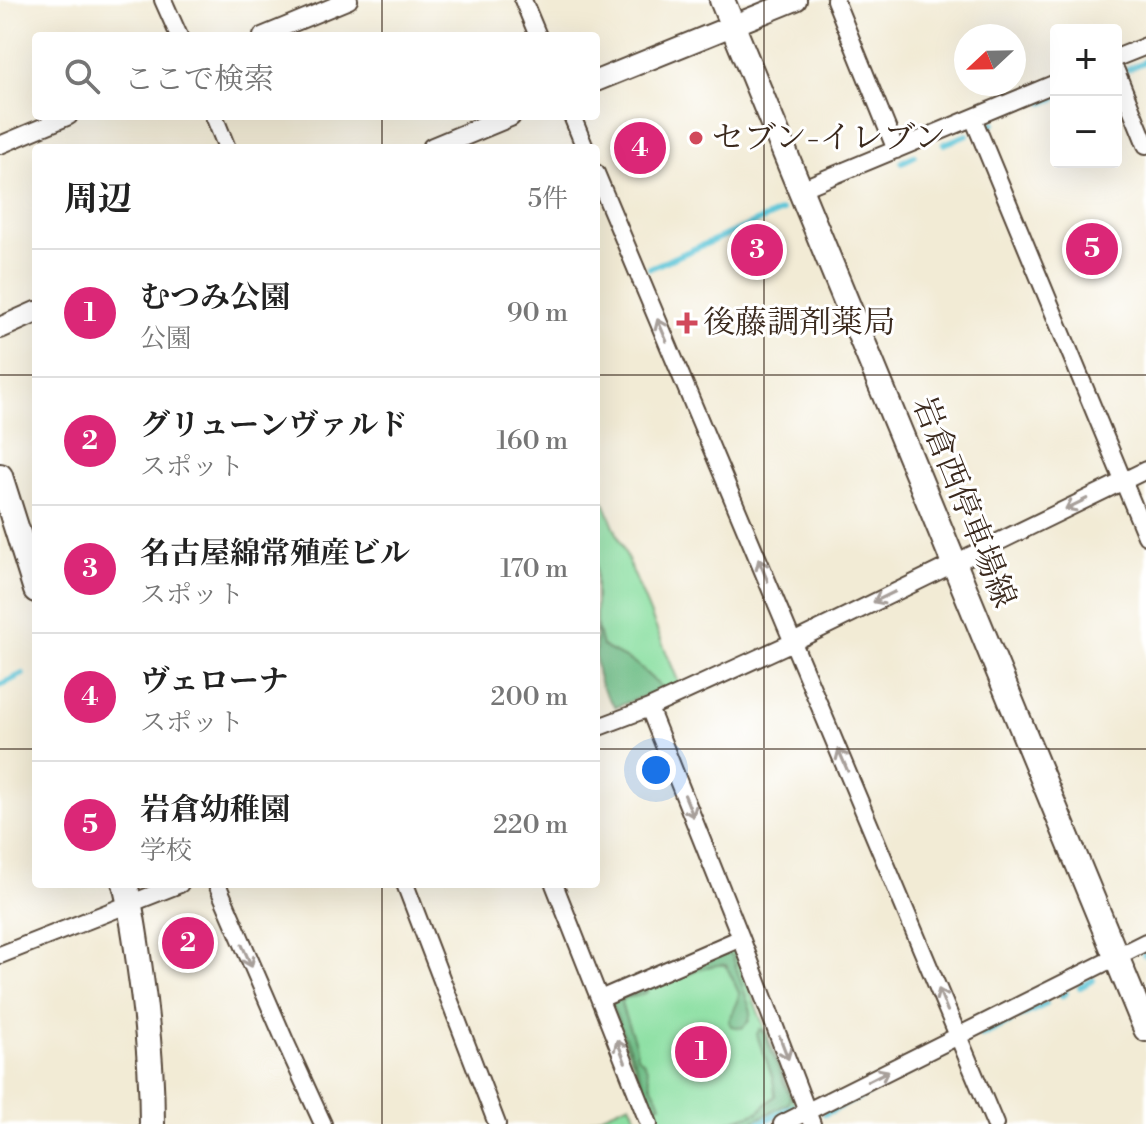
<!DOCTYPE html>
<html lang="ja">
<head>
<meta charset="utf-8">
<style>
	:root { --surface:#fff; --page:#f2f2f2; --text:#222; --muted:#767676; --line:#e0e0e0; --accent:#db2777 }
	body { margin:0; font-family:"Libre Bodoni","Noto Serif JP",serif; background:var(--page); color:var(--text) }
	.controls { position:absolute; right:24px; top:24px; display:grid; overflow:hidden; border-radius:8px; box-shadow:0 8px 32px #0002 }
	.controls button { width:72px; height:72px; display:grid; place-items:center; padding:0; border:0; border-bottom:2px solid var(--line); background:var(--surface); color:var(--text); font:40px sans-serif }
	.compass { position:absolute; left:954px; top:24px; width:72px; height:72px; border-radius:50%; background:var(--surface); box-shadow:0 8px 32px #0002; rotate:248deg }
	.you { position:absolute; left:656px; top:770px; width:28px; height:28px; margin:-20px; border:6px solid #fff; border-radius:50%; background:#1a73e8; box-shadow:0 0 0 12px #1a73e833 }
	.badge { display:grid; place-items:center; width:52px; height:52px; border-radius:50%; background:var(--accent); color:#fff; font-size:26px; font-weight:700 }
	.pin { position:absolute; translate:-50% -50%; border:4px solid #fff; box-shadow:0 2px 8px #0006 }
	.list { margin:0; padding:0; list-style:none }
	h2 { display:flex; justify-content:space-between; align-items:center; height:104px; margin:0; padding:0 32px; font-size:34px }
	h2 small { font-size:26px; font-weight:400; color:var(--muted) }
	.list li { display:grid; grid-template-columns:52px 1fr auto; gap:24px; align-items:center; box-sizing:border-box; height:128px; padding:0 32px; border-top:2px solid var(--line) }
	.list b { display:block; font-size:30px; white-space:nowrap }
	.list p { margin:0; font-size:26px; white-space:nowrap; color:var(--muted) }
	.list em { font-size:26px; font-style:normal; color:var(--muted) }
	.icon { flex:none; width:44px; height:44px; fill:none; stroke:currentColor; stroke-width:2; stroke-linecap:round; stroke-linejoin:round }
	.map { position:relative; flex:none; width:1146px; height:1124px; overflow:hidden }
	.search { position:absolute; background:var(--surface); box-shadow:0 8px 32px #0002; left:32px; top:32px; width:568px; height:88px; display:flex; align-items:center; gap:20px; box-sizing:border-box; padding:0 28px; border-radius:8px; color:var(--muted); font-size:30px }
	.panel { position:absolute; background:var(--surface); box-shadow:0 8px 32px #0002; left:32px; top:144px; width:568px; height:744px; border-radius:8px }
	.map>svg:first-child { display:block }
	.green { fill:#8adfa1; stroke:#628460; stroke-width:2 }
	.forest { fill:#6fbe87; stroke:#557452; stroke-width:2 }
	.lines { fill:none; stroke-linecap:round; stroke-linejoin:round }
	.stream { stroke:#5cc5d7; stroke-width:6 }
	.minor-casing { stroke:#564739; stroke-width:20 }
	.tertiary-casing { stroke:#564739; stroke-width:24 }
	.secondary-casing { stroke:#564739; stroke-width:28 }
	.minor { stroke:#fff; stroke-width:16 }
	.tertiary { stroke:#fff; stroke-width:20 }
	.secondary { stroke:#fff; stroke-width:24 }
	.oneway { stroke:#a79f9a }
	.grid { fill:none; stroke:#3b2a1e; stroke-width:2; stroke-opacity:0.55 }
	.poi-dot { fill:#d1495b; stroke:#fff; stroke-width:3 }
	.labels { text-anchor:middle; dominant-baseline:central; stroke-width:6; stroke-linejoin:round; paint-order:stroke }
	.poi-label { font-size:32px; fill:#3b2a1e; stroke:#fff; text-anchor:start }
	.street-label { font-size:32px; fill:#3b2a1e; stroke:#fff }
</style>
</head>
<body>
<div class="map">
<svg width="1146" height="1124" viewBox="0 0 1146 1124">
	<rect width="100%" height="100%" fill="#fff"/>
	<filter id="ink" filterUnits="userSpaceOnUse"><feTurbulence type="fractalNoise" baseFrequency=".0125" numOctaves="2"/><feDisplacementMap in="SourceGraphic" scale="16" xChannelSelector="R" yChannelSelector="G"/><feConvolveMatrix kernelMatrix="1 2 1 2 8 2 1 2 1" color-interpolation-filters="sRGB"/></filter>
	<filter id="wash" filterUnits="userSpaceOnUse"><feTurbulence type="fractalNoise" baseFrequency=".006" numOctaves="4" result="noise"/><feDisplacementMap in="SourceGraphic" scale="32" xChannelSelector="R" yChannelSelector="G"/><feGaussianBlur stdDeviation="1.8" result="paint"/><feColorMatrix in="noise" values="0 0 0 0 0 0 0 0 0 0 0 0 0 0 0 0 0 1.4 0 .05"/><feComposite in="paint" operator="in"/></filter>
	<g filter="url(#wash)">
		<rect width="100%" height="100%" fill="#f2ebd5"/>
		<path class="green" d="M596,483L679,683L663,689L636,664L602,646L596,624Z
			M723,948L734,951L794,1102L793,1105L754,1124H657L608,1001Z
			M630,1103L639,1124H582Z"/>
		<path class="forest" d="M596,624L602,646L636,664L663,689L616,707C591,682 596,657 596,624Z
			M727,953L732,955L751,1011L749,1021L742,1028L731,1026L729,1021L738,1001L739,993L726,965C706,963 688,977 668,981L663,979Z
			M648,987L647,992L637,996L625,998L621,1002C624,1021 636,1036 637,1056C650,1064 646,1074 652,1086C656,1094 659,1097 661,1105L653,1106L651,1101L611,1003Z
			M760,1029L763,1030L790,1098L789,1103L748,1124H723L758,1112L775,1096C775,1073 762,1055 757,1034Z"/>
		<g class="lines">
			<path class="stream" d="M1128,69L1146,61
				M1044,103L1056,98
				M992,124L994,123
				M944,144L967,135
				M902,162L914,156
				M650,268L782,211
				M0,685L23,674
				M1144,955L1146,954
				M1080,987L1093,980
				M1061,996L1066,993
				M1019,1017L1046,1004
				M981,1036L1010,1022
				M919,1067L946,1053
				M897,1078L907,1073
				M825,1114L868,1093
				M758,1124L794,1106"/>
		</g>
	</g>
	<g filter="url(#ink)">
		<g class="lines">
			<defs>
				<path id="minor" d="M163,0L179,36
					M523,0L538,36
					M835,0L896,150
					M262,36L349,0
					M1116,58L1146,46
					M1116,71L1146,145
					M214,116L227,148
					M572,116L585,148
					M973,118L1146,536
					M0,145L69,116
					M596,173L995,1124
					M801,189L1056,83
					M649,708L741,938L812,1124
					M596,728L649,708L793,642L1146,470
					M217,884L285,1041L323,1124
					M405,884L497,1124
					M554,884L649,1124
					M0,955L180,884
					M600,999L741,938
					M782,1124L1146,942"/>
				<path id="tertiary" d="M596,81L796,0
					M433,148L510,116
					M0,328L36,312"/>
				<path id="secondary" d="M722,0L1146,1029
					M0,476L36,590
					M125,884C132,910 135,936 139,963C147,1017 152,1070 152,1124"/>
			</defs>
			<use href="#minor" class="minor-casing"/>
			<use href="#tertiary" class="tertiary-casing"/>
			<use href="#secondary" class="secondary-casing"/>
			<use href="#minor" class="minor"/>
			<use href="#tertiary" class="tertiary"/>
			<use href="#secondary" class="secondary"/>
		</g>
		<defs><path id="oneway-shaft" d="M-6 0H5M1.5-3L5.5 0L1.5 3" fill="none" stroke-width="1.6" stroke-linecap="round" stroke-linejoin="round" transform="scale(2)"/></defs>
		<g class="oneway">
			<use href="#oneway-shaft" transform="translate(662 330) rotate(-113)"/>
			<use href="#oneway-shaft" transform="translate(1076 504) rotate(154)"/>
			<use href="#oneway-shaft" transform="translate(763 570) rotate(-113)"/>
			<use href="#oneway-shaft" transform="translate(884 597) rotate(154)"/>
			<use href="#oneway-shaft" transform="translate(843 760) rotate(-113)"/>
			<use href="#oneway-shaft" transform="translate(689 806) rotate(68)"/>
			<use href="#oneway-shaft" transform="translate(247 956) rotate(66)"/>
			<use href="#oneway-shaft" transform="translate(943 1000) rotate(-112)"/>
			<use href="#oneway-shaft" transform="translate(784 1048) rotate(69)"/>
			<use href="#oneway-shaft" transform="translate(621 1051) rotate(-111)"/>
			<use href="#oneway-shaft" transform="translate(878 1076) rotate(-27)"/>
		</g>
	</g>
	<path class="grid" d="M382,0V36M764,0V1124M382,116V148M0,375H36M596,375H1146M0,749H36M596,749H1146M382,884V1124"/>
	<g class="poi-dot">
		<circle cx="696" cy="138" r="8"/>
		<path d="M683 311h8v8h8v8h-8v8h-8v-8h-8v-8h8z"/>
	</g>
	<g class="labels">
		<g class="poi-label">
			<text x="712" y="138">セブン-イレブン</text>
			<text x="703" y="323">後藤調剤薬局</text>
		</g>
		<g class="street-label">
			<text transform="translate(964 502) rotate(68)">岩倉西停車場線</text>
		</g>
	</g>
</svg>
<div class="controls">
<button>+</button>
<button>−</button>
</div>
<svg class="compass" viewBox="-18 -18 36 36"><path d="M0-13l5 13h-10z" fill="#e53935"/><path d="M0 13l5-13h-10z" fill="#767676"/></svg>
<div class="you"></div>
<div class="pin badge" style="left:701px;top:1052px">1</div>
<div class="pin badge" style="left:188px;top:943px">2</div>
<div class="pin badge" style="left:757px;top:250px">3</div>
<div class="pin badge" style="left:640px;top:148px">4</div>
<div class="pin badge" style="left:1092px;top:249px">5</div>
<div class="search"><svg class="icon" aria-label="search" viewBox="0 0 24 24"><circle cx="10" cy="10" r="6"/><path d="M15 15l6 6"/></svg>ここで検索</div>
<section class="panel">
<h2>周辺<small>5件</small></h2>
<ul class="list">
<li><span class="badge">1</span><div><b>むつみ公園</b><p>公園</p></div><em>90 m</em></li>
<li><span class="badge">2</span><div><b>グリューンヴァルド</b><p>スポット</p></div><em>160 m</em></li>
<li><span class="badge">3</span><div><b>名古屋綿常殖産ビル</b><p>スポット</p></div><em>170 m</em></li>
<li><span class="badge">4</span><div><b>ヴェローナ</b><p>スポット</p></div><em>200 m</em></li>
<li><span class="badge">5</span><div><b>岩倉幼稚園</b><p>学校</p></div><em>220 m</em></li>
</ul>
</section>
</div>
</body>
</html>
